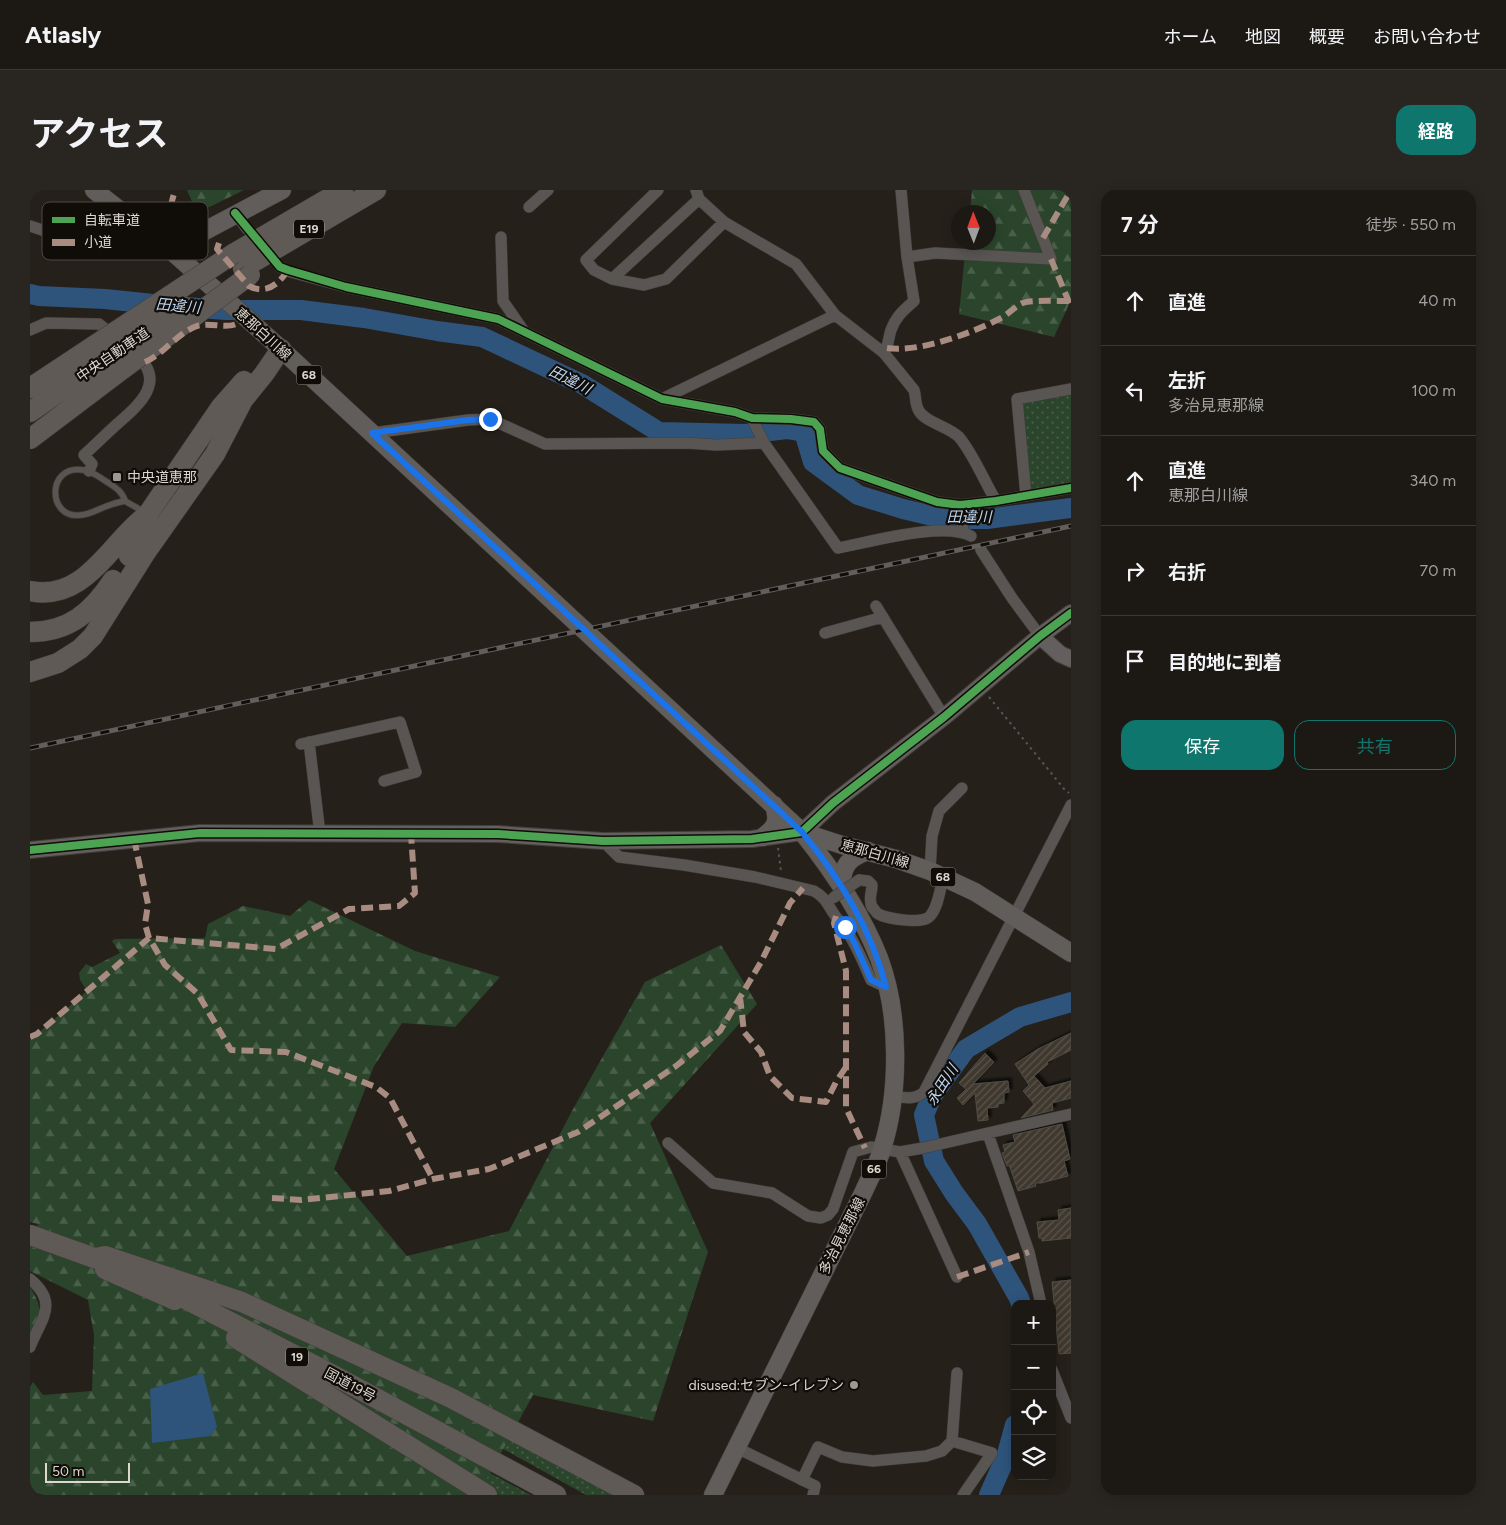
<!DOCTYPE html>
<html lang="ja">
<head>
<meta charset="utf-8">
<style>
	:root { --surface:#1c1914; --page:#292622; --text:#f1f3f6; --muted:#a0a0a0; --line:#3a3834; --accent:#0f766e }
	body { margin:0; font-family:Figtree,"Noto Sans JP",sans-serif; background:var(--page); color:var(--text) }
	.controls { position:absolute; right:15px; bottom:15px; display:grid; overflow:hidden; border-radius:10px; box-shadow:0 2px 12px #0003 }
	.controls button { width:45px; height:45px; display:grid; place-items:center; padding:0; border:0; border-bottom:1px solid var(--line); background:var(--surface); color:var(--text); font:25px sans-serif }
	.compass { position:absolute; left:921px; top:15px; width:45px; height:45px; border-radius:50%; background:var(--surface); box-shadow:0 2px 12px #0003; rotate:359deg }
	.scale { position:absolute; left:15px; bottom:12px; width:85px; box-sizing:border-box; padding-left:5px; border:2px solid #ddd8cf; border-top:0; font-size:14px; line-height:18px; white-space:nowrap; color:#ddd8cf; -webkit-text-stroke:4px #100c07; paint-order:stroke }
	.stop { position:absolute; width:15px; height:15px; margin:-11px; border:4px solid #1a73e8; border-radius:50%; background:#fff }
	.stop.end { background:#1a73e8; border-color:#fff; box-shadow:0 1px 5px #0008 }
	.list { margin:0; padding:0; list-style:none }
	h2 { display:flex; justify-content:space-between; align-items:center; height:65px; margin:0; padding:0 20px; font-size:21px }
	h2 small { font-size:16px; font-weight:400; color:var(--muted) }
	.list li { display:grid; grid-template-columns:32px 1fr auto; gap:15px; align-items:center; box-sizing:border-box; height:90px; padding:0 20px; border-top:1px solid var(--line) }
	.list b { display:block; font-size:19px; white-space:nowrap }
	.list p { margin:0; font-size:16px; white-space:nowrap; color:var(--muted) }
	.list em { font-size:16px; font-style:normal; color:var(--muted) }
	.actions { display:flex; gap:10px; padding:15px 20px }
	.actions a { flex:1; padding:11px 0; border:1px solid var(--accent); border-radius:15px; text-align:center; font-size:18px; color:var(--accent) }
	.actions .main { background:var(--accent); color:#fff }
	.icon { flex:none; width:28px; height:28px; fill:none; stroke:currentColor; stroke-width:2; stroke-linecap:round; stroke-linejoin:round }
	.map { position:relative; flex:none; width:1041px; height:1305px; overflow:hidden; border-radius:15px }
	header { display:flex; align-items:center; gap:30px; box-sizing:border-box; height:70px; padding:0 25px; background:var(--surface); border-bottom:1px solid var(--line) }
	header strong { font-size:24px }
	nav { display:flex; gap:28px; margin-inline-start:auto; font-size:18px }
	.intro { display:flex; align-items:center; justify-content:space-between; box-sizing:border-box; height:120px; padding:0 30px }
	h1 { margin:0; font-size:35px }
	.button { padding:12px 22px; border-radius:15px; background:var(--accent); color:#fff; font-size:18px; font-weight:700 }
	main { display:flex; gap:30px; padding:0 30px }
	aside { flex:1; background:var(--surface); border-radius:15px; box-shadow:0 2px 12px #0003 }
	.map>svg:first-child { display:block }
	.grass { fill:url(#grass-dots) }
	.forest { fill:url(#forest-firs) }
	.water { fill:#2e547c }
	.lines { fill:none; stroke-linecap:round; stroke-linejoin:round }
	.river { stroke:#2e547c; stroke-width:20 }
	.building { fill:url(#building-hatch); stroke:#4f4c46; filter:url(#shadow) }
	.lane-casing { stroke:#423d38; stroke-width:7 }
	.street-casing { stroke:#423d38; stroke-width:12 }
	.secondary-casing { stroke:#423d38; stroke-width:18 }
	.primary-casing { stroke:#423d38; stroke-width:19 }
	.highway-casing { stroke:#423d38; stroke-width:21 }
	.path { stroke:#595653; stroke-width:2; stroke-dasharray:2.5 4; stroke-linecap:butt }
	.lane { stroke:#585553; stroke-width:5.5 }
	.street { stroke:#585553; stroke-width:11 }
	.secondary { stroke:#635f5e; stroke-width:16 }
	.primary { stroke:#615d5b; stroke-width:18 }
	.highway { stroke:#5f5a56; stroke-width:20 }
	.rail-casing { stroke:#615e5b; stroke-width:5 }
	.rail { stroke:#100c07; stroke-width:3; stroke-dasharray:9; stroke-linecap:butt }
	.street-bridge-casing { stroke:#423d38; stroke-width:12; stroke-linecap:butt }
	.highway-bridge-casing { stroke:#423d38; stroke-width:21; stroke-linecap:butt }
	.street-bridge { stroke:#585553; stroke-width:11 }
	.highway-bridge { stroke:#5f5a56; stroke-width:20 }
	.quiet { stroke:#a88b81; stroke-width:6; stroke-dasharray:12 6; stroke-linecap:butt }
	.cycleway-casing { stroke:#100c07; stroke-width:11 }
	.cycleway { stroke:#4ca352; stroke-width:8 }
	.route { stroke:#1a73e8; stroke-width:6 }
	.poi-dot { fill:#9d9890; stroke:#100c07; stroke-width:2 }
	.labels { text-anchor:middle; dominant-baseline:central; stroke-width:4.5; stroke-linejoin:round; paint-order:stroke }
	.shield { fill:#100c07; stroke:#a09b93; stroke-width:1 }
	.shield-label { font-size:12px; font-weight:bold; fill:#ddd8cf }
	.street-label { font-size:14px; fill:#ddd8cf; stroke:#100c07 }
	.poi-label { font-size:14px; fill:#ddd8cf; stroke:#100c07; text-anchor:start }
	.water-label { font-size:15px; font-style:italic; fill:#bdd6f2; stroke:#100c07 }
	.key { fill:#100c07; stroke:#4e4943; stroke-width:1 }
	.key-label { font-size:14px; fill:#ddd8cf }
</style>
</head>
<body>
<header>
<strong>Atlasly</strong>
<nav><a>ホーム</a><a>地図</a><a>概要</a><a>お問い合わせ</a></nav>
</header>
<div class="intro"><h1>アクセス</h1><a class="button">経路</a></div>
<main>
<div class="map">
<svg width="1041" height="1305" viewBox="0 0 1041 1305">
	<defs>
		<pattern id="grass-dots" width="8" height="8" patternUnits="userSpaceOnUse" patternTransform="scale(1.25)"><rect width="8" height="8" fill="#2b452c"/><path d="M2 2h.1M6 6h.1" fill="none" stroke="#495f4a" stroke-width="1.8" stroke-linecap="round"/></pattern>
		<pattern id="forest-firs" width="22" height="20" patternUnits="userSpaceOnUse" patternTransform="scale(1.25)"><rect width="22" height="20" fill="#2b452c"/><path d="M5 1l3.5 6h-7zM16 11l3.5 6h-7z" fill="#495f4a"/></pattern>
		<pattern id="building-hatch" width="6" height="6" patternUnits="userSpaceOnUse" patternTransform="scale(1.25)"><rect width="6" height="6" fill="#3f392e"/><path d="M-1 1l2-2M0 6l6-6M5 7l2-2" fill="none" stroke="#5a554b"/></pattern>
		<filter id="shadow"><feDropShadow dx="3.5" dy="-3.5" stdDeviation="1" flood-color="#0009"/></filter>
	</defs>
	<rect width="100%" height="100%" fill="#25211a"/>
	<path class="grass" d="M1041,203V293L999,300L991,212Z
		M263,1178L501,1305H469Z
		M411,1210L590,1305H556L443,1242Z"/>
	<path class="forest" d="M157,0H214L167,23Z
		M942,0H1041V110L1024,147L929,124L936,53L958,52V22H940Z
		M279,710L385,761L470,787L425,837L372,833L344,876L304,979L377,1066L479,1041L542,921L615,792L691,755L727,814L620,933L678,1062L623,1231L503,1205L448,1305H0V1197L3,1192L13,1205L62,1201L64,1145L58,1110L0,1081V1050L8,1034L0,1032V850L57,801L50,790L49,783L56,774L62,777L90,763L82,751L85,749L175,748L178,734L213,716L260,726Z
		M0,1097C14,1120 10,1122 0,1145Z"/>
	<path class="water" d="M173,1183L187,1237L180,1246L122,1253L120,1199Z"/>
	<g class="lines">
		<path class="river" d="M0,104L9,106L75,109L142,116L196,120H271L334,128L407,141L452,147L552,194L629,242L716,244L757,239L774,242L783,272L828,305L873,319L915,329H957L1041,318
			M991,1114L989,1108L947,1034L924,1003L904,971L894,925L902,906L936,859L990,827L1041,812
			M959,1305L977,1264L985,1235"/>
	</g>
	<path class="building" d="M1041,843V860L1017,872L1018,874L1004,886L1015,898L1041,891V908L1022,913L1023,920L991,928L1004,914L993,901L999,895L985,874L1008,859Z
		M955,863L964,872L943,894L978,891L979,902L974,903V913L968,914V917L957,918L958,930L948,931L945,903L933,915L927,908L936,899L929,893Z
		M1032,934L1040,969L1034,971L1038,986L1011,993H1005L1006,996L988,1001L982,983L979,975L977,976L972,963L975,962L973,955L985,952L983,945Z
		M1041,1018V1048L1012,1051V1048H1009L1007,1032L1029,1030L1028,1020Z
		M1041,1090V1163L1029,1164L1022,1092Z"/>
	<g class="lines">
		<defs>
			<path id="lane" d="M95,311C92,300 83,296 74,290C68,286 61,281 53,280C16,274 17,330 51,325C62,324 70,318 80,315C85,313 90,312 95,311L116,323"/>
			<path id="street" d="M628,0L556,70L564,80L582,89L614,95L636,89L694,32
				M666,0L669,9L694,32L766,74L805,125L854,163L884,200C886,206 885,213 888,219C893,232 918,236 929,247C944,265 954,291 966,311
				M499,17L518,0
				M205,23L217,39
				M0,36L18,42L52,56C64,52 75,26 84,16
				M471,47L473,111L493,140
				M877,67L905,63L1021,69L994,0
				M250,77L261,82L316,97L468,129L632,209L705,222L722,228L761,229L784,232L790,239L793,261L810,278L907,312L930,315L966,311L1041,298
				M582,89L669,9
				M0,140L16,133L69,134L85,147
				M854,163C859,156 858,148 861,140C866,126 874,120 884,111L877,67L871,0
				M632,209L805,125
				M722,228L734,253L808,358C840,352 914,331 941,346
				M343,243L438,230L460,229L515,254L657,253L686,255L734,253
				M59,281L62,274L54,265C65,255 75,245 86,235C109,215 138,191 105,164
				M996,306L987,209L1041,199
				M930,315L933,341
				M951,360L982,408L1010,446
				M846,416L914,527
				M795,443L853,427
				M279,552L290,644
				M271,554L370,532L386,582L354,591
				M573,651L589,667L654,675L725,687L784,701C795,707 798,715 804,724C807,729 811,732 814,737C826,753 833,772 841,790L856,797
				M900,681L902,646L909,621L932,598
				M829,690L838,691L842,695C842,703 838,709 842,717C844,719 845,721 847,723C854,729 892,734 899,727C908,719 910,699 913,688
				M863,906C875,908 885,910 894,902L1041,615
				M958,944L999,1062L1011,1114
				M638,953L683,993L742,1003L778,1026L791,1028L798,1025L803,1019L823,962L841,957L870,962L893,958L1041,924
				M870,962L927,1087
				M0,1089C30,1114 10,1130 0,1157
				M1022,1180L1041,1228
				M922,1251L927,1183
				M707,1258L785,1296L783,1305
				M772,1290L788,1257L812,1267L843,1271L896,1266L912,1261L922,1251L962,1263L933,1305"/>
			<path id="secondary" d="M1010,446L1030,464L1041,469
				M0,660L170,643L468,644L573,651L722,649L772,642L803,613L914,527L1010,446L1041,423"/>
			<path id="primary" d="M64,0L145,64L251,159L772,642L812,655L866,669L900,681L945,702L1041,763
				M145,64L169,44L252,0
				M733,647C746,637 749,632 744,615
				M811,696C813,675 818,668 838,661
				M683,1305L834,1001C840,987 848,974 852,959C870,902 870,824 849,768C831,722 803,681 772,642"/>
			<path id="highway" d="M203,64L313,0
				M213,78L346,0
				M0,198L65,155
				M0,222L75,170
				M0,249L86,184
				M99,366L110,347L118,324L191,217L214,191
				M0,401C53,412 78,357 112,329
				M0,442C39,442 62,422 83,390
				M0,482L28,473L50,459L63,446L116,362L185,264L213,210L234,184L251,159
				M0,1045L78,1073
				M66,1068L75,1066L212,1112L421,1208L604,1305
				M75,1079L145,1110
				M134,1098L303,1185L526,1305
				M206,1148L457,1305"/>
		</defs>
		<use href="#lane" class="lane-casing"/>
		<use href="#street" class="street-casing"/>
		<use href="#secondary" class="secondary-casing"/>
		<use href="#primary" class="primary-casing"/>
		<use href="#highway" class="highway-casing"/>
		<path class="path" d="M959,507L1035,600L1039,603
			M748,658L751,681"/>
		<use href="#lane" class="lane"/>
		<use href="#street" class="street"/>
		<use href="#secondary" class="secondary"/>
		<use href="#primary" class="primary"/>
		<use href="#highway" class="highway"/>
		<defs>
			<path id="rail" d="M0,558L1041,336"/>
		</defs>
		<use href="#rail" class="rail-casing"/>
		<use href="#rail" class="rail"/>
		<defs>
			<path id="street-bridge" d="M803,708L829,690"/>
			<path id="highway-bridge" d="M65,155L203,64
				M75,170L155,117
				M86,184L220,85"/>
		</defs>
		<use href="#street-bridge" class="street-bridge-casing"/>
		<use href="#highway-bridge" class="highway-bridge-casing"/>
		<use href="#street-bridge" class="street-bridge"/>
		<use href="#highway-bridge" class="highway-bridge"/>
		<path class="quiet" d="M123,47L136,33L145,0
			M1013,48L1041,0
			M189,53L187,59L219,96C236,105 249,94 258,80
			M1021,69L1041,117
			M857,158C889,163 942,143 971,128C979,124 988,113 996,112C1010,110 1025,111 1039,111
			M115,172C134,164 147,143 167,136C184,131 201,143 215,128
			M104,649L118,714L115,734L119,748L135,775L168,804L201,860L256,862L346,897L360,908L403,989
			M806,726L804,733L816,781V918L835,958
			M710,807L714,842L731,862L740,886L762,908L796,912L806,892L816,877
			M0,847L7,844L119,748L246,759L319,719L369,716L385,703L381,644
			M242,1008L271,1010L359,1001L403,989L459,979L548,942L646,876L690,841L731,772L760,713L773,698
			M927,1087L999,1062"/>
		<defs>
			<path id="cycleway" d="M205,23L250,77L258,80L316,97L468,129L632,209L705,222L722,228L761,229L784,232L790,239L793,261L810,278L907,312L930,315L966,311L1041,298
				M0,660L170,643L468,644L573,651L722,649L772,642L803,613L914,527L1010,446L1041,423"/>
		</defs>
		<use href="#cycleway" class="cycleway-casing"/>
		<use href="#cycleway" class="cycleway"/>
	</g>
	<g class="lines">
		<path class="route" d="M460,229L438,230L342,243L772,642C810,689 841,738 856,797L841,790L825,754L815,737"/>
	</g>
	<g class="poi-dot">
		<rect x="82" y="282" width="10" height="10" rx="2.5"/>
		<circle cx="824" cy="1195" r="5"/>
	</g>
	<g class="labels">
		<g class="shield">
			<rect x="264" y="29.5" width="30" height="19" rx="4"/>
			<rect x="266.5" y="175.5" width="25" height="19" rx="4"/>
			<rect x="900.5" y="677.5" width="25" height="19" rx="4"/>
			<rect x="831.5" y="969.5" width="25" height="19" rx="4"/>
			<rect x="256" y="1157.5" width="22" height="19" rx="4"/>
		</g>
		<g class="shield-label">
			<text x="279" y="39">E19</text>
			<text x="279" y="185">68</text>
			<text x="913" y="687">68</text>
			<text x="844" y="979">66</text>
			<text x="267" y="1167">19</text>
		</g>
		<g class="street-label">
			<text transform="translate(233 144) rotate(42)">恵那白川線</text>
			<text transform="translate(83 165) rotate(-34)">中央自動車道</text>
			<text transform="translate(845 664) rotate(16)">恵那白川線</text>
			<text transform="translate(812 1046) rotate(-63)">多治見恵那線</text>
			<text transform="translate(320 1195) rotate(28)">国道19号</text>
		</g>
		<g class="poi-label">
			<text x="97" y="287">中央道恵那</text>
			<text x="814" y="1195" text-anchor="end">disused:セブン-イレブン</text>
		</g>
		<g class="water-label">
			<text transform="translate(148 116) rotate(5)">田違川</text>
			<text transform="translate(540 190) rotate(27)">田違川</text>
			<text x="939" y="327">田違川</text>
			<text transform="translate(912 895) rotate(-57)">永田川</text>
		</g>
	</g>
	<rect x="12" y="12" width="166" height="58" rx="8" class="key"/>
	<rect x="22" y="27" width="23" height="6" fill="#4ca352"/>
	<rect x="22" y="49" width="23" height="7" fill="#a88b81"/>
	<g class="key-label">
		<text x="54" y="35">自転車道</text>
		<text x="54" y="57">小道</text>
	</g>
</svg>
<div class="controls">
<button>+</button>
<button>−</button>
<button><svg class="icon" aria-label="locate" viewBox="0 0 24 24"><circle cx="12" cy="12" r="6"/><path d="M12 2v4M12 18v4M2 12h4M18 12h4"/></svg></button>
<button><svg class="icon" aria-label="layers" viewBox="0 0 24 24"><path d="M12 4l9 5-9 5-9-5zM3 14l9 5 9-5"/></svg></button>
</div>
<svg class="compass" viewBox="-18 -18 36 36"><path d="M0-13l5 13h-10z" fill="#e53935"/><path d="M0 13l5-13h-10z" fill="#a0a0a0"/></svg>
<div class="scale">50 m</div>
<div class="stop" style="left:815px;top:737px"></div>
<div class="stop end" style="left:460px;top:229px"></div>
</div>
<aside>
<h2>7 分<small>徒歩 · 550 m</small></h2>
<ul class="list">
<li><svg class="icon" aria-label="ahead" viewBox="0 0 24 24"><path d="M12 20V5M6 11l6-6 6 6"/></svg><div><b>直進</b></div><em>40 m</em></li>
<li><svg class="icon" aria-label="left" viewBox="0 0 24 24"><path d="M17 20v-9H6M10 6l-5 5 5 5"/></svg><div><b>左折</b><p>多治見恵那線</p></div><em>100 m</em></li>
<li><svg class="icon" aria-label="ahead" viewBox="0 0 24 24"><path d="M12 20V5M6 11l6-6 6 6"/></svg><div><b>直進</b><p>恵那白川線</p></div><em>340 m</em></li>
<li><svg class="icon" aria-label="right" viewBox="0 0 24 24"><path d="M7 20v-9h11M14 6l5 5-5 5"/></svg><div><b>右折</b></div><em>70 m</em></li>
<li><svg class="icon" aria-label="arrive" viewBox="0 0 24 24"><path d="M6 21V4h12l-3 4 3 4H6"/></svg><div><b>目的地に到着</b></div></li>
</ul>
<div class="actions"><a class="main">保存</a><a>共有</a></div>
</aside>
</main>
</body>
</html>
